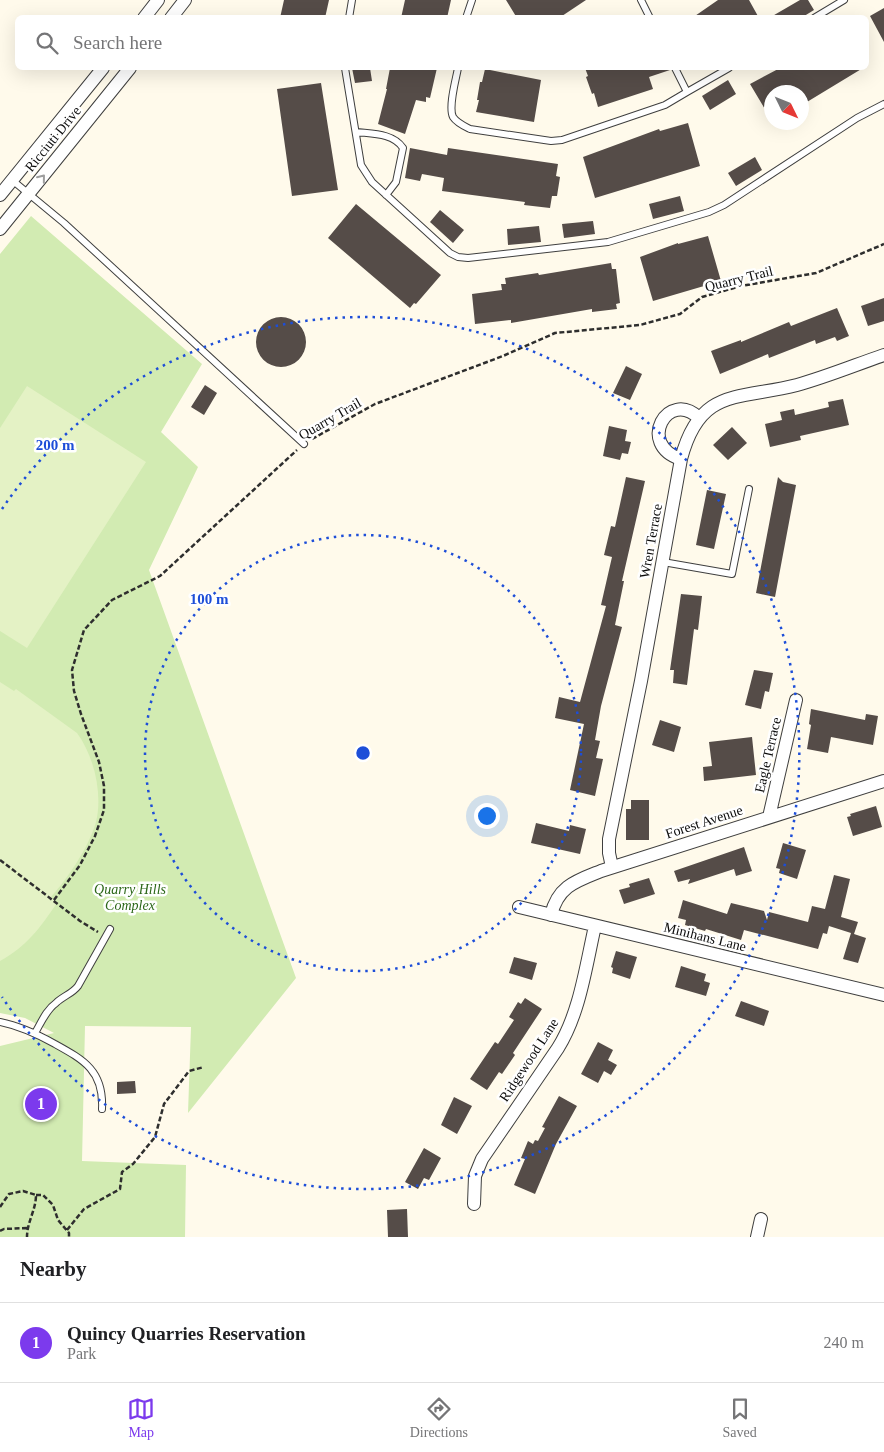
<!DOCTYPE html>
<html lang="en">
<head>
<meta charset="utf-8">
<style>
	:root { --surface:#fff; --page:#f6f6f6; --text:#202124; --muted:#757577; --line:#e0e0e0; --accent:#7c3aed }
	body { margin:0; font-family:Georgia,serif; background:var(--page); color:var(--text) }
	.compass { position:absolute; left:764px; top:85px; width:45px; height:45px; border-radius:50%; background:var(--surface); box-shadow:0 5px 20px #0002; rotate:133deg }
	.you { position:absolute; left:486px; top:815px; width:18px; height:18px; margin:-12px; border:4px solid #fff; border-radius:50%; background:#1a73e8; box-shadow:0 0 0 8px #1a73e833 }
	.badge { display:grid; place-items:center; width:32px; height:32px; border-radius:50%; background:var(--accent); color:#fff; font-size:16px; font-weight:700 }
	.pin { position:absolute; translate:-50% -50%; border:2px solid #fff; box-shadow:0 1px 5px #0006 }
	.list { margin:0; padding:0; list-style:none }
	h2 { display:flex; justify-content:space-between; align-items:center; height:65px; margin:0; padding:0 20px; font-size:21px }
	h2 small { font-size:16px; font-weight:400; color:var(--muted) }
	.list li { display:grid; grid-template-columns:32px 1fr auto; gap:15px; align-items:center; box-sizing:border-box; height:80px; padding:0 20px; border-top:1px solid var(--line) }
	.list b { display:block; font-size:19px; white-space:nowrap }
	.list p { margin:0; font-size:16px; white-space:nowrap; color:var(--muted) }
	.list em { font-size:16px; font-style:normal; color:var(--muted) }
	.icon { flex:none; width:28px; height:28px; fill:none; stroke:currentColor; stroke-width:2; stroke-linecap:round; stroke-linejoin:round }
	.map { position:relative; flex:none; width:884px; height:1237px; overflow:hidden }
	.search { position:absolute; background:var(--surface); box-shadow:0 5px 20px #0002; left:15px; right:15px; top:15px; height:55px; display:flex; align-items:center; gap:12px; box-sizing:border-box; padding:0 18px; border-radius:8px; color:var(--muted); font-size:19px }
	.sheet { height:145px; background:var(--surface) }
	nav { display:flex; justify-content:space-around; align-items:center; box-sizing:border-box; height:70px; border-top:1px solid var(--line); background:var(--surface); font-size:14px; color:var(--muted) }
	nav a { display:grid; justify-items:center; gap:2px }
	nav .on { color:var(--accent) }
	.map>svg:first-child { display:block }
	.green { fill:#d2ebb2 }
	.pitch { fill:#e4f2c5 }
	.building { fill:#554c48 }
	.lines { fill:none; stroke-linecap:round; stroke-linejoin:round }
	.lane-casing { stroke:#3f3f3f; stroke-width:8 }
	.street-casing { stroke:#3f3f3f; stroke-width:14 }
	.path { stroke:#2e2e2e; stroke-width:2.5; stroke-dasharray:5 2.5; stroke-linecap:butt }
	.lane { stroke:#fff; stroke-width:6 }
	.street { stroke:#fff; stroke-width:12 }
	.oneway { stroke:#9e9e9e }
	.ring { fill:none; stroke:#1d4ed8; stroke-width:2.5; stroke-dasharray:2.5 5 }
	.labels { text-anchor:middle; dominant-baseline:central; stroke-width:5; stroke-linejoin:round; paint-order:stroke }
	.street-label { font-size:14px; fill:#0c0c0c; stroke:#fff }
	.park-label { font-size:14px; font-style:italic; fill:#2c6719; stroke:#fff }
	.centre { fill:#1d4ed8; stroke:#fff; stroke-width:2.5 }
	.ring-label { font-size:15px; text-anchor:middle; font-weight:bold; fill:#1d4ed8; stroke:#fff; stroke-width:5; stroke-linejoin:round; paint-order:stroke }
</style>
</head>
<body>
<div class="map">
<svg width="884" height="1237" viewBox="0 0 884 1237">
	<rect width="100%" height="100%" fill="#fffaeb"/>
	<path class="green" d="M31,216L202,364L161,432L198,467L149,570L296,978L188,1113L191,1027L85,1026L82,1161L186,1165L185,1237H0V1046L54,1033L25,1018L0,1013V254Z"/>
	<path class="pitch" d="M27,386L146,462L27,648L0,631V428Z
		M0,682L14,691L16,689L77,733C94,756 103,794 96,822C89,847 68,878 51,897L57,903C40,928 27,946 0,961Z"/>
	<path class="building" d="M284,0H329L325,18H280Z
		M405,0H451L447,18H401Z
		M506,0H586L559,18H517Z
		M718,0H749L759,18H692Z
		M800,0H808L814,10L801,18H769Z
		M884,8V42L870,16Z
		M352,68H370L372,81L355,83Z
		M390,68H437L430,98L426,97V102L416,100L405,134L378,124L387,89H386Z
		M585,68H670V70L649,77L653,89L598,107L594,93L592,94L586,77L588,76Z
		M780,68H863L802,105V92H772V121L750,84Z
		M485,69L541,80L534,122L476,112L479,100H477L480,82H482Z
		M728,80L736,94L710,110L702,96Z
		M321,83L338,190L292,196L277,89Z
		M688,123L700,166L595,198L583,157L659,129L660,131Z
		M410,148L447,155L448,148L558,164L556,176L560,177L557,196H552L550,208L524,205L525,202L442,191L444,178L422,174L420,181L405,178Z
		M755,157L762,170L736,186L728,173Z
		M680,196L684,211L653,219L649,204Z
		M356,204L441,275L416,304L414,303L410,308L328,238Z
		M440,210L464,230L453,243L430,222Z
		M593,221L595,234L564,238L562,224Z
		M539,226L541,242L508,245L507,229Z
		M708,236L721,281L653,301L640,257L678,243V244Z
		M611,263L612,269H616L620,303L616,304L617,309L592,312V309L511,323V320L475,324L472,294L502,290L501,284H506L505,278L538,273L539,275Z
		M884,298V321L868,326L861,306Z
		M837,308L849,336L837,341L835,337L816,344L815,340L769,358L768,354L720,374L711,351L741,340V342L789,322L791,326Z
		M256 342a25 25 0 1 1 50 0a25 25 0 1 1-50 0Z
		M626,366L642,374L630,400L613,393Z
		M205,385L217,393L204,415L191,407Z
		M843,399L849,425L800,436L801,440L770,447L765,424L782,420L780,412L794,409L795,415L829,407L828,402Z
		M609,426L627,430L625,441L631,442L628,454L622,453L620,460L603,456Z
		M732,427L747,443L728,460L713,445Z
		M626,477L645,481L622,581H624L615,625L622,627L601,706L595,740L600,741L596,758L603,759L595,796L570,790L584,724L555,718L559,697L580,702L606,606L601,605L612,557L604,555L611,526L615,527Z
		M778,477L783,482L796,485L775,597L756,593Z
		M707,490L726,494L714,549L696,545Z
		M681,594L702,596L698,630L694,629L687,685L673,683L674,670H670Z
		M754,670L773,673L769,692L765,691L761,709L745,705Z
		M811,709L865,720L866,714L878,716L873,745L831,737L828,753L807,749L811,725L809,724Z
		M660,720L681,727L674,752L652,745Z
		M752,737L756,775L704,781L703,767L712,766L709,742Z
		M631,800H649V840H626V809H631Z
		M876,806L882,827L853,836L847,817L851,816L850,814Z
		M536,823L569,831L570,825L586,829L580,854L531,843Z
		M783,843L806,850L797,879L779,873L780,869L776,868Z
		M744,847L752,871L736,876L734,869L688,884L690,879L678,882L674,871Z
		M834,875L850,879L841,917L858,922L854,934L866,938L858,963L843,959L851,933L829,926L827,934L823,933L818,949L744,930L741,940L706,929L705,931L685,925L686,920L678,918L683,900L727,914L731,903L764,911L767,920L769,912L808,922L812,906L825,909Z
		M649,878L655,894L624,904L619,890L630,887L629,884Z
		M616,951L637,957L630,979L612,973L613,968L611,967Z
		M514,957L537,963L532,980L509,973Z
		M681,966L706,974L704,981L710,983L706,996L675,987Z
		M525,998L542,1009L513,1053L515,1055L502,1074L499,1072L487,1090L470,1079L495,1042L498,1044L514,1020L509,1017L518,1002L521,1004Z
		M741,1001L769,1011L764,1026L735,1016Z
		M598,1042L613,1050L608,1060L617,1065L611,1075L604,1071L598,1083L581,1074Z
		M135,1081L136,1093L117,1094V1082Z
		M559,1096L577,1106L556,1144L535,1194L514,1185L525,1159L521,1158L528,1141L533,1144L535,1140L538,1141L545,1128L542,1127Z
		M454,1097L472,1106L457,1134L441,1125Z
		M424,1148L441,1158L429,1180L424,1178L418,1189L405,1182Z
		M407,1209L408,1237H388L387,1210Z"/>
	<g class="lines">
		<defs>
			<path id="lane" d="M641,0L650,18
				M349,18L352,0
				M466,18L472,0
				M814,18L844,0
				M345,68L361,165L372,182L450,253L458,257L468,258L608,242L709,212L724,205L857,118L884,104
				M458,68C456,79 448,107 453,117C457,123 464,126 470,129L551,141L562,140L665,105L687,92
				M675,68L687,92L729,68
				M356,132C372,134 393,133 403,148L396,182L386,195
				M12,180L64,223L304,444
				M663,562L732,574L749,489
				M0,1022C20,1026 37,1034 55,1044C84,1060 104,1071 102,1109
				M35,1033C41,1023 46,1010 56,1003C63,996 72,994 78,986L110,929"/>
			<path id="street" d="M144,18L158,0
				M171,18L185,0
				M0,195L103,68
				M0,229L130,68
				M681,459C636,445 668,388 699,418
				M769,817L796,700
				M612,867L609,853V839L641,681L681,459C700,387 738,400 797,385C826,377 855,365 884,355
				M519,907L884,995
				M551,915C558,886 576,881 601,871L884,781
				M474,1204L475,1176L482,1159L558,1048C580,1013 586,965 595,926
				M757,1237L761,1219"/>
		</defs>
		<use href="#lane" class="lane-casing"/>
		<use href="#street" class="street-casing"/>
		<path class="path" d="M312,439L375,404L503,356L555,333L640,325L680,314L702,297L741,286L816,273L884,244
			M0,860L80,921L98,932
			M54,900L80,865L95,836L104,810V786L99,762L81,714L74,691L72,670L84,630L112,600L160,576L297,450
			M36,1195H43L53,1205L58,1220L69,1233V1237
			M0,1207L9,1194L23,1191L36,1195C36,1210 27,1222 27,1237
			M67,1230L84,1209L120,1189L122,1172L133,1164L155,1137L164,1104L189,1071L204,1067
			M0,1231L4,1229L27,1228"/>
		<use href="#lane" class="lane"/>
		<use href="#street" class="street"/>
	</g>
	<defs><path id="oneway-chevron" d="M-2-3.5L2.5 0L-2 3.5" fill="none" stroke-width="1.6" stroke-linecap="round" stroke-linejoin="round" transform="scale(1.25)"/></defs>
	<use class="oneway" href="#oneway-chevron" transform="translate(42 178) rotate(-51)"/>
	<g class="ring">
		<circle cx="363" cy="753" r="218"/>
		<path d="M2 509A436 436 0 1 1 2 997"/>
	</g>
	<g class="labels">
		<g class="street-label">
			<text transform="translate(53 139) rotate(-51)">Ricciuti Drive</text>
			<text transform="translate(739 279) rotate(-14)">Quarry Trail</text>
			<text transform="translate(330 419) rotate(-30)">Quarry Trail</text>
			<text transform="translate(651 541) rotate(-80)">Wren Terrace</text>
			<text transform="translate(768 755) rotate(-77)">Eagle Terrace</text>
			<text transform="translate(704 822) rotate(-18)">Forest Avenue</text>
			<text transform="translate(705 937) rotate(14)">Minihans Lane</text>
			<text transform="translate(529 1060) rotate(-57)">Ridgewood Lane</text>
		</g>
		<g class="park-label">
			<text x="130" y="889">Quarry Hills<tspan x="130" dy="16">Complex</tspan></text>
		</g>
	</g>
	<circle cx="363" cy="753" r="8" class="centre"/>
	<g class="ring-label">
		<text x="55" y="450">200 m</text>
		<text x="209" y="604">100 m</text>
	</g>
</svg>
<svg class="compass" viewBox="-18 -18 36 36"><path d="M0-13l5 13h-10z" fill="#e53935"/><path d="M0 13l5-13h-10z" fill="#757577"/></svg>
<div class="you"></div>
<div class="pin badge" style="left:41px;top:1104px">1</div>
<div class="search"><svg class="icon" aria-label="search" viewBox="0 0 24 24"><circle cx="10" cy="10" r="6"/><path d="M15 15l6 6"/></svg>Search here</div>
</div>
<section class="sheet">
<h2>Nearby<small></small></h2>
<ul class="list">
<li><span class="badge">1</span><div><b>Quincy Quarries Reservation</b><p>Park</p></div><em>240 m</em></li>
</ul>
</section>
<nav>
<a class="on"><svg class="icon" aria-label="map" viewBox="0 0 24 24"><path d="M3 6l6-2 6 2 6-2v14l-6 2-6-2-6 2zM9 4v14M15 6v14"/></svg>Map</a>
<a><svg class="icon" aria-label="directions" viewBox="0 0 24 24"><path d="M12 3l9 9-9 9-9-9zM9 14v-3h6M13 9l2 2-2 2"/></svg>Directions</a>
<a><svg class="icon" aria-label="saved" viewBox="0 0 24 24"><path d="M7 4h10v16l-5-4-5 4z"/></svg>Saved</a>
</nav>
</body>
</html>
